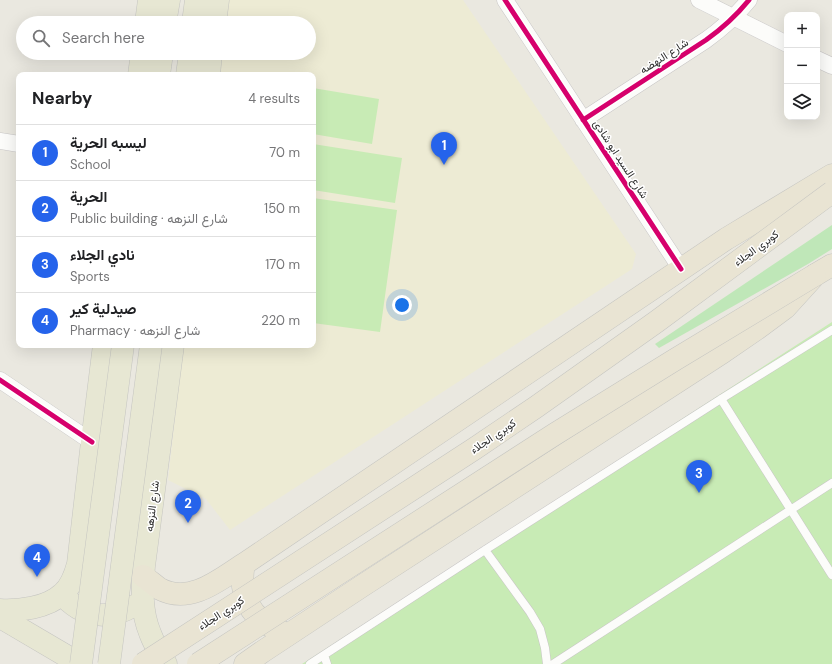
<!DOCTYPE html>
<html lang="en">
<head>
<meta charset="utf-8">
<style>
	:root { --surface:#fff; --page:#f6f6f6; --text:#202124; --muted:#757577; --line:#e0e0e0; --accent:#2563eb }
	body { margin:0; font-family:"DM Sans",Vazirmatn,sans-serif; background:var(--page); color:var(--text) }
	.controls { position:absolute; right:12px; top:12px; display:grid; overflow:hidden; border-radius:8px; box-shadow:0 4px 16px #0002 }
	.controls button { width:36px; height:36px; display:grid; place-items:center; padding:0; border:0; border-bottom:1px solid var(--line); background:var(--surface); color:var(--text); font:20px sans-serif }
	.you { position:absolute; left:402px; top:305px; width:14px; height:14px; margin:-10px; border:3px solid #fff; border-radius:50%; background:#1a73e8; box-shadow:0 0 0 6px #1a73e833 }
	.badge { display:grid; place-items:center; width:26px; height:26px; border-radius:50%; background:var(--accent); color:#fff; font-size:13px; font-weight:700 }
	.pin { position:absolute; translate:-50% -33px; filter:drop-shadow(0 1px 2px #0008) }
	.pin::after { content:''; position:absolute; top:21px; width:14px; height:12px; background:inherit; clip-path:polygon(0 0,100% 0,50% 100%) }
	.list { margin:0; padding:0; list-style:none }
	h2 { display:flex; justify-content:space-between; align-items:center; height:52px; margin:0; padding:0 16px; font-size:17px }
	h2 small { font-size:13px; font-weight:400; color:var(--muted) }
	.list li { display:grid; grid-template-columns:26px 1fr auto; gap:12px; align-items:center; box-sizing:border-box; height:56px; padding:0 16px; border-top:1px solid var(--line) }
	.list b { display:block; font-size:15px; white-space:nowrap }
	.list p { margin:0; font-size:13px; white-space:nowrap; color:var(--muted) }
	.list em { font-size:13px; font-style:normal; color:var(--muted) }
	.icon { flex:none; width:22px; height:22px; fill:none; stroke:currentColor; stroke-width:2; stroke-linecap:round; stroke-linejoin:round }
	.map { position:relative; flex:none; width:832px; height:664px; overflow:hidden }
	.search { position:absolute; background:var(--surface); box-shadow:0 4px 16px #0002; left:16px; top:16px; width:300px; height:44px; display:flex; align-items:center; gap:10px; box-sizing:border-box; padding:0 14px; border-radius:22px; color:var(--muted); font-size:15px }
	.panel { position:absolute; background:var(--surface); box-shadow:0 4px 16px #0002; left:16px; top:72px; width:300px; height:276px; border-radius:8px }
	.map>svg:first-child { display:block }
	.education { fill:#edebd4 }
	.green { fill:#bfe7b8 }
	.pitch { fill:#c8ebb5 }
	.lines { fill:none; stroke-linecap:round; stroke-linejoin:round }
	.lane-casing { stroke:#c8c6c6; stroke-width:9 }
	.street-casing { stroke:#c8c6c6; stroke-width:17 }
	.primary-casing { stroke:#c5c5c1; stroke-width:23 }
	.highway-casing { stroke:#c5c5c1; stroke-width:23 }
	.lane { stroke:#fcfcfa; stroke-width:8 }
	.street { stroke:#fcfcfa; stroke-width:16 }
	.primary { stroke:#e7e7d3; stroke-width:22 }
	.highway { stroke:#e9e4d3; stroke-width:22 }
	.primary-bridge-casing { stroke:#c5c5c1; stroke-width:23; stroke-linecap:butt }
	.highway-bridge-casing { stroke:#c5c5c1; stroke-width:23; stroke-linecap:butt }
	.primary-bridge { stroke:#e7e7d3; stroke-width:22 }
	.highway-bridge { stroke:#e9e4d3; stroke-width:22 }
	.cycleway-casing { stroke:#fff; stroke-width:8 }
	.cycleway { stroke:#d6006c; stroke-width:5 }
	.labels { text-anchor:middle; dominant-baseline:central; stroke-width:3; stroke-linejoin:round; paint-order:stroke }
	.street-label { font-size:11px; fill:#2b2b2b; stroke:#fff }
</style>
</head>
<body>
<div class="map">
<svg width="832" height="664" viewBox="0 0 832 664">
	<rect width="100%" height="100%" fill="#eae8e0"/>
	<path class="education" d="M224,0H463L636,254L632,269L230,530L206,499L168,480L183,345H313V75H215L218,53H309V23H221Z"/>
	<path class="green" d="M832,225V249L808,264L659,348L655,344Z"/>
	<path class="pitch" d="M313,88L379,99L372,144L313,134Z
		M313,144L402,158L395,203L313,190Z
		M313,198L397,210L380,332L313,323Z
		M832,322V664H302Z"/>
	<g class="lines">
		<defs>
			<path id="lane" d="M721,399L832,575
				M485,550L530,612L540,629L545,648L547,664
				M324,655L327,664
				M310,664L485,550L721,399L832,330
				M553,664L832,483"/>
			<path id="street" d="M505,0L681,269
				M699,0L787,44
				M817,59L832,66
				M583,120L706,40C723,28 736,16 749,0
				M0,141L19,144
				M0,380L92,442"/>
			<path id="primary" d="M146,23L149,0
				M165,23L169,0
				M193,23L196,0
				M215,23L218,0
				M139,75L142,53
				M159,75L162,53
				M187,75L190,53
				M209,75L211,53
				M62,594C81,617 108,621 133,606
				M0,610C19,611 47,608 62,594C71,587 75,575 78,564L92,442L104,345
				M0,617L80,664
				M166,664C160,654 154,644 150,633C141,611 142,589 144,566L173,345"/>
			<path id="highway" d="M244,564C238,594 250,619 279,630
				M143,576C149,580 154,585 160,589C191,605 220,579 244,564L726,239L832,175
				M245,664L262,652L362,586L723,352L758,328L785,308L815,275L832,265"/>
		</defs>
		<use href="#lane" class="lane-casing"/>
		<use href="#street" class="street-casing"/>
		<use href="#primary" class="primary-casing"/>
		<use href="#highway" class="highway-casing"/>
		<use href="#lane" class="lane"/>
		<use href="#street" class="street"/>
		<use href="#primary" class="primary"/>
		<use href="#highway" class="highway"/>
		<defs>
			<path id="primary-bridge" d="M81,664L123,345
				M109,664L151,345"/>
			<path id="highway-bridge" d="M143,664L474,449L536,407L656,322L832,192
				M198,664L555,434L676,359L815,275"/>
		</defs>
		<use href="#primary-bridge" class="primary-bridge-casing"/>
		<use href="#highway-bridge" class="highway-bridge-casing"/>
		<use href="#primary-bridge" class="primary-bridge"/>
		<use href="#highway-bridge" class="highway-bridge"/>
		<defs>
			<path id="cycleway" d="M505,0L681,269
				M583,120L706,40C723,28 736,16 749,0
				M0,380L92,442"/>
		</defs>
		<use href="#cycleway" class="cycleway-casing"/>
		<use href="#cycleway" class="cycleway"/>
	</g>
	<g class="labels">
		<g class="street-label">
			<text transform="translate(664 56) rotate(-33)">شارع النهضه</text>
			<text transform="translate(621 159) rotate(57)">شارع السيد ابو شادى</text>
			<text transform="translate(756 248) rotate(-36)">كوبري الجلاء</text>
			<text transform="translate(493 436) rotate(-34)">كوبري الجلاء</text>
			<text transform="translate(152 506) rotate(-83)">شارع النزهه</text>
			<text transform="translate(221 613) rotate(-33)">كوبري الجلاء</text>
		</g>
	</g>
</svg>
<div class="controls">
<button>+</button>
<button>−</button>
<button><svg class="icon" aria-label="layers" viewBox="0 0 24 24"><path d="M12 4l9 5-9 5-9-5zM3 14l9 5 9-5"/></svg></button>
</div>
<div class="you"></div>
<div class="pin badge" style="left:444px;top:165px">1</div>
<div class="pin badge" style="left:188px;top:523px">2</div>
<div class="pin badge" style="left:699px;top:493px">3</div>
<div class="pin badge" style="left:37px;top:577px">4</div>
<div class="search"><svg class="icon" aria-label="search" viewBox="0 0 24 24"><circle cx="10" cy="10" r="6"/><path d="M15 15l6 6"/></svg>Search here</div>
<section class="panel">
<h2>Nearby<small>4 results</small></h2>
<ul class="list">
<li><span class="badge">1</span><div><b>ليسبه الحرية</b><p>School</p></div><em>70 m</em></li>
<li><span class="badge">2</span><div><b>الحرية</b><p>Public building · شارع النزهه</p></div><em>150 m</em></li>
<li><span class="badge">3</span><div><b>نادي الجلاء</b><p>Sports</p></div><em>170 m</em></li>
<li><span class="badge">4</span><div><b>صيدلية كير</b><p>Pharmacy · شارع النزهه</p></div><em>220 m</em></li>
</ul>
</section>
</div>
</body>
</html>
